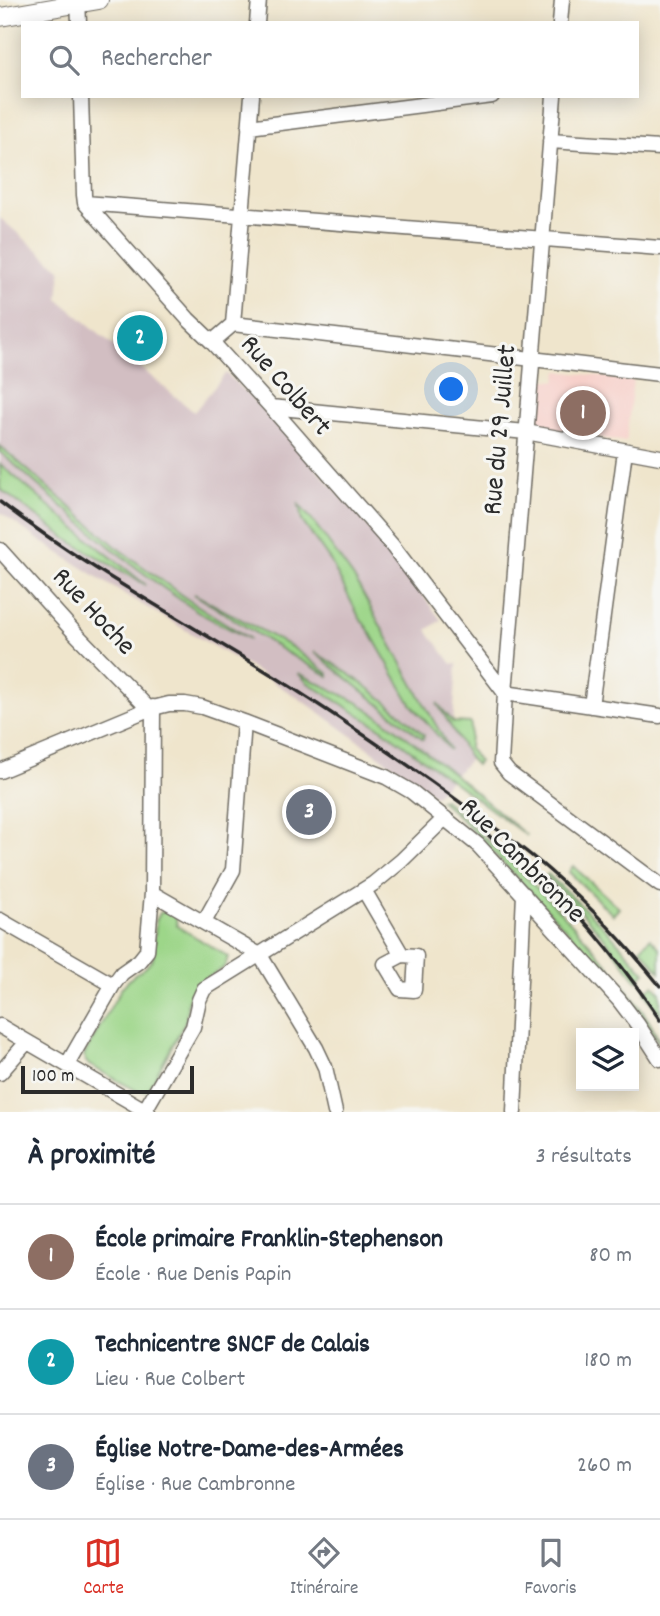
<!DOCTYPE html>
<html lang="fr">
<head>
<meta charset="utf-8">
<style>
	:root { --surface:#fff; --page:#f6f6f7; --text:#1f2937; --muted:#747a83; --line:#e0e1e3; --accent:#d93025 }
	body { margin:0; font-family:Dekko,sans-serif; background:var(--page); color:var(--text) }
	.controls { position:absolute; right:21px; bottom:21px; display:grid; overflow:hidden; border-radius:0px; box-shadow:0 4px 18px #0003 }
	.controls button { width:63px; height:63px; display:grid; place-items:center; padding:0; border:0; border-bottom:2px solid var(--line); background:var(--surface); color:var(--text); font:35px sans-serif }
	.scale { position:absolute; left:21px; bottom:18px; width:173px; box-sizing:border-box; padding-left:7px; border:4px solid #2b2b2b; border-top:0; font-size:19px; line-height:24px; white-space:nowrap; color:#2b2b2b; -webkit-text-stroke:5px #f6f6f2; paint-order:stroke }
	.you { position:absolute; left:452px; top:390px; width:24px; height:24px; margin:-18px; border:5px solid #fff; border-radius:50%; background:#1a73e8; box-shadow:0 0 0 10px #1a73e833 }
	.badge { display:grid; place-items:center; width:46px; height:46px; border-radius:50%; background:var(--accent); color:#fff; font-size:23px; font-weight:700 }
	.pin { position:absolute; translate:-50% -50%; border:4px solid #fff; box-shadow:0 2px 7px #0006 }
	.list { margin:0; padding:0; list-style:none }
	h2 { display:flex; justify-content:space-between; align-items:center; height:91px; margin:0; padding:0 28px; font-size:30px }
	h2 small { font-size:23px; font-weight:400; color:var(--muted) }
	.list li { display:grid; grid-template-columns:46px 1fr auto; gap:21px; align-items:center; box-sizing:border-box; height:105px; padding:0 28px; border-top:2px solid var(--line) }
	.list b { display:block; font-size:26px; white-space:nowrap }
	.list p { margin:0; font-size:23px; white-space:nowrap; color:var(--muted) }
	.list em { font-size:23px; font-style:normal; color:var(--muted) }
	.icon { flex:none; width:38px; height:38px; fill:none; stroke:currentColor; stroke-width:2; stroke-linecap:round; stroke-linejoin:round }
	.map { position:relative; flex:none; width:660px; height:1112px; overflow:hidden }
	.search { position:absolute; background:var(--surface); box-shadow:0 4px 18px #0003; left:21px; right:21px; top:21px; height:77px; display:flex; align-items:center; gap:18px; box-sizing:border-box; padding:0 24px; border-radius:0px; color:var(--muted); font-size:26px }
	.sheet { height:406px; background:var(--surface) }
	nav { display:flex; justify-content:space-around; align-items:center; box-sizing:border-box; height:98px; border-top:2px solid var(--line); background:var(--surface); font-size:19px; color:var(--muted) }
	nav a { display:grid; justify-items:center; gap:4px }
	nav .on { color:var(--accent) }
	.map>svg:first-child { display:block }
	.built { fill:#f7d0ca }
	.industrial { fill:#d2bec2 }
	.green { fill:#9dd689; stroke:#64805a; stroke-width:2 }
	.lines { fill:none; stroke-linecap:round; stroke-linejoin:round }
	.minor-casing { stroke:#706c63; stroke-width:17 }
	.major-casing { stroke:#706c63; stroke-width:20 }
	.minor { stroke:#fff; stroke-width:14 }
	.major { stroke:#fff; stroke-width:18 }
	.rail { stroke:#2b2b2b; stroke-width:3.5 }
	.labels { text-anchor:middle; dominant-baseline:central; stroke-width:6; stroke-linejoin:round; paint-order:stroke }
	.street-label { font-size:28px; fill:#2b2b2b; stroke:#f6f6f2 }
</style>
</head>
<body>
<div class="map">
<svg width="660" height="1112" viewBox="0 0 660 1112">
	<rect width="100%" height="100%" fill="#f6f6f2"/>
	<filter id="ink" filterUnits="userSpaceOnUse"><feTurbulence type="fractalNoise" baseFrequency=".0143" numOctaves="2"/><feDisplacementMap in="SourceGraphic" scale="14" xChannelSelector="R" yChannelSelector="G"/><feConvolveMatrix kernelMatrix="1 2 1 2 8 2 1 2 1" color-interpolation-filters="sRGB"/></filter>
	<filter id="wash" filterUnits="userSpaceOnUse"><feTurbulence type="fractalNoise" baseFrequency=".00686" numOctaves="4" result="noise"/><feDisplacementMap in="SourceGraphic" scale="28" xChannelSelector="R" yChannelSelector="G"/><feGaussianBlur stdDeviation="1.57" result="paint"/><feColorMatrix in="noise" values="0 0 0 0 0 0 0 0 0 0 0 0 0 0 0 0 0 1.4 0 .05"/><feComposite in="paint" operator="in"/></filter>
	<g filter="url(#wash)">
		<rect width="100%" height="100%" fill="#efe5cc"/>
		<path class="built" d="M558,371L633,380L626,442L541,428L536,420L540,379L556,381Z"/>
		<path class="industrial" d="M0,218L61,270L58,299L194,412L226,373L271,418L390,551L441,620L427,630L452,664H457L453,723L471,758L435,796L309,705L256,671L119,591L39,540L0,512Z"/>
		<path class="green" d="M0,446L120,550L187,599L250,639C234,631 217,623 202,614C129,568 65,508 0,452Z
			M0,464L82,534L146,585L70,541L0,489Z
			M299,505L313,521L354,578L450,750L411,704L368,629L359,617L331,562L302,521Z
			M194,594L292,647L329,674V676L287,653Z
			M314,652C355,675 390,703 424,735L423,739Z
			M298,673L359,703L395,728L455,775L527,836L382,729L308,683Z
			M437,703L453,722L471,723L469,748L479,762L476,765L470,759Z
			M444,799C506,859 571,916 624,985C637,1003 653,1023 660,1045L639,1011L602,967L459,817L440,800Z
			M573,866L619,908L613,915L569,872Z
			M548,874L609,932L645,973L637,981L605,939L575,905L546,876Z
			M164,911L175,914L177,926L224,954L228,957L225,967L196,985L188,999L186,1020L150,1087L145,1091H137L89,1065L85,1060L84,1055L122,987L135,974L145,968L153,959L156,921L160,913Z
			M650,938L660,948V972L641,948Z
			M654,985L660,992V1015L645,992Z"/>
	</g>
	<g filter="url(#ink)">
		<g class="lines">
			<defs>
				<path id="minor" d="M78,0L79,23
					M257,23L259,0
					M560,23L562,0
					M81,96L84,195L85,203L188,319L212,342L271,407L391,544L505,693L660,716
					M554,96L505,693L501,763L509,773L660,885
					M249,127L492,96
					M550,141L660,148
					M85,203L660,248
					M233,324L660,374
					M233,324L252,96
					M212,342L233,324
					M271,407L526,432L660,457
					M0,550L74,632L149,709
					M591,706L625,451
					M0,771L149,709L169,704H185L202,707L244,722L386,777L412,792L478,845L619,1000L638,1025L660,1059
					M364,890L402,955
					M152,893L260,955L316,1048L325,1067L335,1112
					M0,920L113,985
					M204,922L233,870L244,722
					M402,955L416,956L414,990L400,989L385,964Z
					M0,1026L148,1112
					M67,1065L113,985L122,973L139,961L147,951L152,893L153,707
					M0,1073L27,1042
					M145,1110L193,1027L199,1000L204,989L373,884L401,861L445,818
					M514,1112L524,894"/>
				<path id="major" d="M0,17L99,0"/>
			</defs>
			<use href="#minor" class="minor-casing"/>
			<use href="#major" class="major-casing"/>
			<use href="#minor" class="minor"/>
			<use href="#major" class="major"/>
			<path class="rail" d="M0,502C82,565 172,614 259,667C318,703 375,742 432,782C472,811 513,839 550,871C590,906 627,945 660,986
				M480,827L549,893
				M545,879C587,922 626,969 660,1020"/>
		</g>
	</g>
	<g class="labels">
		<g class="street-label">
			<text transform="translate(284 387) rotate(49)">Rue Colbert</text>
			<text transform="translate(502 430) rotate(-85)">Rue du 29 Juillet</text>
			<text transform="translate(92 613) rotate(47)">Rue Hoche</text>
			<text transform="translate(521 862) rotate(45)">Rue Cambronne</text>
		</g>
	</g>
</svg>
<div class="controls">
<button><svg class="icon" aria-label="layers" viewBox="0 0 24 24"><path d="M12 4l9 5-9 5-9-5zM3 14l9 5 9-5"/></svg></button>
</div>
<div class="scale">100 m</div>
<div class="you"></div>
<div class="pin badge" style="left:583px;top:413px;background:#8d6e63">1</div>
<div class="pin badge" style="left:140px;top:338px;background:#0f9aa8">2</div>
<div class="pin badge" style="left:309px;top:812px;background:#6b7280">3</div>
<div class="search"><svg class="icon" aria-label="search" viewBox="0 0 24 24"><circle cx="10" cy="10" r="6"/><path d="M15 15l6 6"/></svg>Rechercher</div>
</div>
<section class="sheet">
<h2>À proximité<small>3 résultats</small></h2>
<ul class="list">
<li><span class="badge" style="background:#8d6e63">1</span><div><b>École primaire Franklin-Stephenson</b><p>École · Rue Denis Papin</p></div><em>80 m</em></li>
<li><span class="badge" style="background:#0f9aa8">2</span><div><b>Technicentre SNCF de Calais</b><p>Lieu · Rue Colbert</p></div><em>180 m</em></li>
<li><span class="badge" style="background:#6b7280">3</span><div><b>Église Notre-Dame-des-Armées</b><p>Église · Rue Cambronne</p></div><em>260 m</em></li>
</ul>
</section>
<nav>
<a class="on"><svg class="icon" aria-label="map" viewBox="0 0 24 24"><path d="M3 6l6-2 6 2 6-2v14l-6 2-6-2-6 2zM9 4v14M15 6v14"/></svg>Carte</a>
<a><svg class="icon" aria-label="directions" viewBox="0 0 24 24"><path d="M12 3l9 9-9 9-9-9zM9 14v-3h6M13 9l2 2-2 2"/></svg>Itinéraire</a>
<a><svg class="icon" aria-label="saved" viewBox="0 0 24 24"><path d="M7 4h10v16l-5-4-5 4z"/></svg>Favoris</a>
</nav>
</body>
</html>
